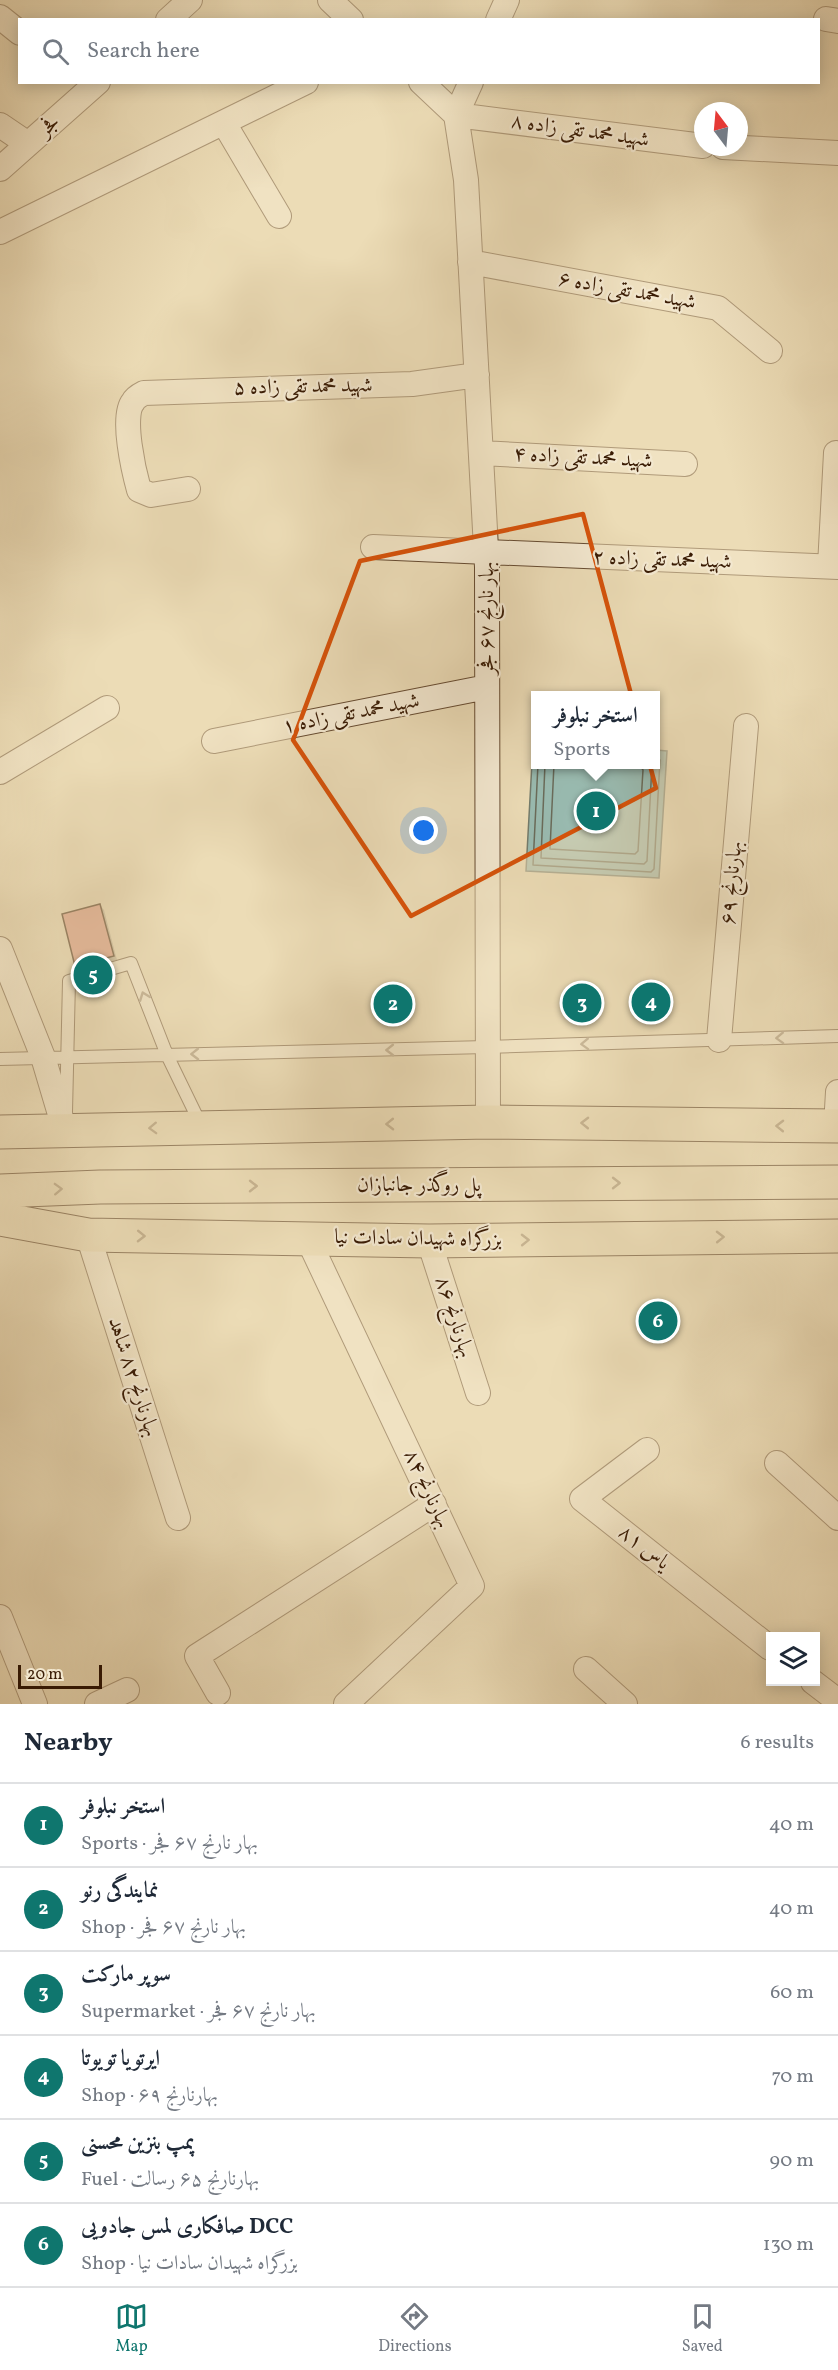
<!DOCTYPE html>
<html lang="en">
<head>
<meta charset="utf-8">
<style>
	:root { --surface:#fff; --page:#f6f6f7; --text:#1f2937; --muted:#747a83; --line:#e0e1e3; --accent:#0f766e }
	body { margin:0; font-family:Vollkorn,Amiri,serif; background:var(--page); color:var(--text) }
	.controls { position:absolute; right:18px; bottom:18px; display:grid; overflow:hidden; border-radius:0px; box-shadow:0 3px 15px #0003 }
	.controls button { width:54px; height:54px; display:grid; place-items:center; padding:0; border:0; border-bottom:2px solid var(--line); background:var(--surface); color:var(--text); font:30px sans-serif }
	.compass { position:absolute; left:694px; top:102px; width:54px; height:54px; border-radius:50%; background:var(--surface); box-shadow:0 3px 15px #0003; rotate:344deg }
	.scale { position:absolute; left:18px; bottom:15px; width:84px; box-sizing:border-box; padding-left:6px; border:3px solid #391b04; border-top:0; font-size:16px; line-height:21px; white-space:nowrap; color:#391b04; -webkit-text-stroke:4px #f3e8d0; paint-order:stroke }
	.you { position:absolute; left:424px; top:831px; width:21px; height:21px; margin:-15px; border:4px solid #fff; border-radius:50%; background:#1a73e8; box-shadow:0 0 0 9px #1a73e833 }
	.badge { display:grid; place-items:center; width:39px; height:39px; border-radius:50%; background:var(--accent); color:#fff; font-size:20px; font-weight:700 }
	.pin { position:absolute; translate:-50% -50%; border:3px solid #fff; box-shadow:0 2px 6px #0006 }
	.popup { position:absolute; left:531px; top:691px; width:129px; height:78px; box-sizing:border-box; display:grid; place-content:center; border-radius:0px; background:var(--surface); filter:drop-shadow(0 2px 4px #0005); font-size:20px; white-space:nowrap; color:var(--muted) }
	.popup b { font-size:22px; color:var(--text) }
	.popup::after { content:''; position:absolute; left:50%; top:100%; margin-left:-12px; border:12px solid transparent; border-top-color:var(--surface) }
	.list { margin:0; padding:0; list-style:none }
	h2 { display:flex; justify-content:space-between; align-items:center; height:78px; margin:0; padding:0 24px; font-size:26px }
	h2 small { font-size:20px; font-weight:400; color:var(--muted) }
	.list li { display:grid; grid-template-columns:39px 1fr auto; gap:18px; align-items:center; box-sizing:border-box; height:84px; padding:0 24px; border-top:2px solid var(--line) }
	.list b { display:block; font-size:22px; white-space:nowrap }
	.list p { margin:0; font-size:20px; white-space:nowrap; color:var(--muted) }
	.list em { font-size:20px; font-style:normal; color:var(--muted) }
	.icon { flex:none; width:33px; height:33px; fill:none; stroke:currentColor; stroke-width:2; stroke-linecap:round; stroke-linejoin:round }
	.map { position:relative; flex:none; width:838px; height:1704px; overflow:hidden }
	.search { position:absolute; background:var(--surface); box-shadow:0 3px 15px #0003; left:18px; right:18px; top:18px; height:66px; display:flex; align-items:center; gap:15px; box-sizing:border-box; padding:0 21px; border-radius:0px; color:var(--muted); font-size:22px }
	.sheet { height:582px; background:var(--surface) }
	nav { display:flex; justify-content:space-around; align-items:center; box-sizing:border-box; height:84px; border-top:2px solid var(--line); background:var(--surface); font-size:16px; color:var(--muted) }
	nav a { display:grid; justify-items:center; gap:3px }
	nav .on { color:var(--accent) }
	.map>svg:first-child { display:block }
	.water { fill:#99bbb1; stroke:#737b6c; stroke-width:1.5 }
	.shadow { fill:#0003 }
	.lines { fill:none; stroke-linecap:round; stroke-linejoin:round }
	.shore { stroke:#696b5a; stroke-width:1.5 }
	.building { fill:#e1957e; stroke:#391b04; stroke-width:1.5 }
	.service-casing { stroke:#664b31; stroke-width:14 }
	.minor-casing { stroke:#664b31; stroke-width:26 }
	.trunk-casing { stroke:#391b04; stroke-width:35 }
	.service { stroke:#f3e8d0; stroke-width:12 }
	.minor { stroke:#f3e8d0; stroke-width:24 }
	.trunk { stroke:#ecdcb7; stroke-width:33 }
	.oneway { stroke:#9f8c74 }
	.oneway2 { stroke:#9b8566 }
	.marked { fill:none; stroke:#d6530b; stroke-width:4.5; stroke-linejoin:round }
	.labels { text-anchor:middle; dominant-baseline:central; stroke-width:4.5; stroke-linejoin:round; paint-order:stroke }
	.street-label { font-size:21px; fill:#391b04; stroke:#f3e8d0 }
</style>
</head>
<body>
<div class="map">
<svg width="838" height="1704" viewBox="0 0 838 1704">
	<rect width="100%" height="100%" fill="#ecdcb7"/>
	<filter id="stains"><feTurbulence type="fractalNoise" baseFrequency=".00333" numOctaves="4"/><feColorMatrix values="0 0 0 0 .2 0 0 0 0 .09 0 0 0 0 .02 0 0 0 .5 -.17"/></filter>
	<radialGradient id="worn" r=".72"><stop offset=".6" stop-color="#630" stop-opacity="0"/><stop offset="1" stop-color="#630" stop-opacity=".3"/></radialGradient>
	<path class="water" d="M533,744H536V764H656V750L667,751L659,878L526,871Z"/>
	<path class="shadow" d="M100,905L104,910L117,960L81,970L77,965Z"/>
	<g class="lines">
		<path class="shore" d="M538,764L533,865L651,872L654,869L660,760L656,756
			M545,764L541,858L644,864L647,861L652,764
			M554,764L550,849L635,854L638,851L643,770L639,764"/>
	</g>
	<path class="building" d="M100,904L114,956L75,966L62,914Z"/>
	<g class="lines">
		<defs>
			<path id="service" d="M0,1059L486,1047L838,1036
				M66,1112L69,981L131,963L167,1055L201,1125"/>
			<path id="minor" d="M330,0L351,20
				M0,17L20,33
				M826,19L838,21
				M168,20L190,0
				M498,20L507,0
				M421,82L456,115
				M456,115L466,180L487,567L488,1122
				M456,115L703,146
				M456,115L471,82
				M224,123L279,216
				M0,125L28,144
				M723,147L838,153
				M0,169L98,82
				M0,232L306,82
				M470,262L718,308L770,351
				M481,453L685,464
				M188,489L151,495L139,490C134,472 121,416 133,402C135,398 140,395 144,393L412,384L477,375
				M373,547L838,567
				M830,566L836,453
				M214,741L487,687
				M0,772L107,708
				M0,949L43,1057L65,1131
				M719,1040L746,726
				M836,1126L838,1092
				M88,1235L178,1518
				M307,1237L472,1586L346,1704
				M429,1241L478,1393
				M647,1450L582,1499L770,1648
				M777,1463L838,1518
				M0,1617L35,1704
				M586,1669L625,1704
				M813,1682L838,1701
				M218,1693L197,1656L434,1504
				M97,1704L127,1690"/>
			<path id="trunk" d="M0,1132L488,1122L838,1126
				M0,1191L100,1187L838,1182
				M0,1219L88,1235L429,1241L838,1236"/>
		</defs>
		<use href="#service" class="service-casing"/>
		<use href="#minor" class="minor-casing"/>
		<use href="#trunk" class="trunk-casing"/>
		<use href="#service" class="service"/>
		<use href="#minor" class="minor"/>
		<use href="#trunk" class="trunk"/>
	</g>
	<defs><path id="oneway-chevron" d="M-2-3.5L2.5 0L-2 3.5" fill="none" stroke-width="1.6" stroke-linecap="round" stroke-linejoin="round" transform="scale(1.5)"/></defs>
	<g class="oneway">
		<use href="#oneway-chevron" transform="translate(144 996) rotate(-111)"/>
		<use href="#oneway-chevron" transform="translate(780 1038) rotate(178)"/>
		<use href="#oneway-chevron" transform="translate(585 1044) rotate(178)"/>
		<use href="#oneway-chevron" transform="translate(390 1050) rotate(179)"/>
		<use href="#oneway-chevron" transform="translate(195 1054) rotate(179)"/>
	</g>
	<g class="oneway2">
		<use href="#oneway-chevron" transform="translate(585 1123) rotate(-179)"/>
		<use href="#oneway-chevron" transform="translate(390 1124) rotate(179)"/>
		<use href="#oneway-chevron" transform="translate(780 1126) rotate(-179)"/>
		<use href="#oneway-chevron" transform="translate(153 1128) rotate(178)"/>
		<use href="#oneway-chevron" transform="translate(616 1183)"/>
		<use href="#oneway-chevron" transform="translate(253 1186)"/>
		<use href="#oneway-chevron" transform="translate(58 1189) rotate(-2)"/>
		<use href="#oneway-chevron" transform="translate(141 1236) rotate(1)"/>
		<use href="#oneway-chevron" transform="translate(720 1237) rotate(-1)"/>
		<use href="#oneway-chevron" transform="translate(525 1240) rotate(-1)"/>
	</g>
	<path d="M0 0H838V1704H0ZM583,514L656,788L411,916L293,740L360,561Z" fill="#ecdcb7" fill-opacity=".55" fill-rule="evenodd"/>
	<path class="marked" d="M583,514L656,788L411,916L293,740L360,561Z"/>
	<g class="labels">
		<g class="street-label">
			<text transform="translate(49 126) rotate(-41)">فجر</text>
			<text transform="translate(580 131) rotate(8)">شهید محمد تقی زاده ۸</text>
			<text transform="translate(627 291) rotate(10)">شهید محمد تقی زاده ۶</text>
			<text transform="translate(303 387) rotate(-1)">شهید محمد تقی زاده ۵</text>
			<text transform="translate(583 458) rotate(3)">شهید محمد تقی زاده ۴</text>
			<text transform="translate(662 560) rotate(2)">شهید محمد تقی زاده ۲</text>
			<text transform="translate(487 618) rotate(-90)">بهار نارنج ۶۷ فجر</text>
			<text transform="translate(351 714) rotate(-11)">شهید محمد تقی زاده ۱</text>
			<text transform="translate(732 883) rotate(-85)">بهارنارنج ۶۹</text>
			<text x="419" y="1185">پل روگذر جانبازان</text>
			<text transform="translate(418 1239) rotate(1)">بزرگراه شهیدان سادات نیا</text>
			<text transform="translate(454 1317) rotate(72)">بهارنارنج ۸۶</text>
			<text transform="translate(133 1377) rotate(72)">بهارنارنج ۸۲ شاهد</text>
			<text transform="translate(427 1489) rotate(65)">بهارنارنج ۸۴</text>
			<text transform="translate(644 1548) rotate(38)">یاس ۸۱</text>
		</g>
	</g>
	<rect width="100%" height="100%" filter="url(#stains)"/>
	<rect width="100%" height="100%" fill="url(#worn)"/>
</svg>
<div class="controls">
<button><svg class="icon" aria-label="layers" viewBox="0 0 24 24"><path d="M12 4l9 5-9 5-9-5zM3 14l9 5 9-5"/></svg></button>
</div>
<svg class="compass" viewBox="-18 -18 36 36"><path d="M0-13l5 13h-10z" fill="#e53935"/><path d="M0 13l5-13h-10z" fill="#747a83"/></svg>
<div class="scale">20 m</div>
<div class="you"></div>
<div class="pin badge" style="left:596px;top:811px">1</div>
<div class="popup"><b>استخر نبلوفر</b>Sports</div>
<div class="pin badge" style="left:393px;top:1004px">2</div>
<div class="pin badge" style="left:582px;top:1003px">3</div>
<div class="pin badge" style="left:651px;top:1002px">4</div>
<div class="pin badge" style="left:93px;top:975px">5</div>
<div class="pin badge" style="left:658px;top:1321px">6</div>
<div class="search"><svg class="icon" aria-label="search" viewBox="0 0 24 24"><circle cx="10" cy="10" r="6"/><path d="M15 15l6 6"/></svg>Search here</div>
</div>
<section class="sheet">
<h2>Nearby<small>6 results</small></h2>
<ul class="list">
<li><span class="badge">1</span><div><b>استخر نبلوفر</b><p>Sports · بهار نارنج ۶۷ فجر</p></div><em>40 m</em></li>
<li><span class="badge">2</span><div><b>نمایندگی رنو</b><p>Shop · بهار نارنج ۶۷ فجر</p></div><em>40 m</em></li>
<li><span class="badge">3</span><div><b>سوپر مارکت</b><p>Supermarket · بهار نارنج ۶۷ فجر</p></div><em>60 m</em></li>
<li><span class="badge">4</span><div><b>ایرتویا تویوتا</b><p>Shop · بهارنارنج ۶۹</p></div><em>70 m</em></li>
<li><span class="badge">5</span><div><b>پمپ بنزین محسنی</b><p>Fuel · بهارنارنج ۶۵ رسالت</p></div><em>90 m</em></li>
<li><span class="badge">6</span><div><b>صافکاری لمس جادویی DCC</b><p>Shop · بزرگراه شهیدان سادات نیا</p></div><em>130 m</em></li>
</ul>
</section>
<nav>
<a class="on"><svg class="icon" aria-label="map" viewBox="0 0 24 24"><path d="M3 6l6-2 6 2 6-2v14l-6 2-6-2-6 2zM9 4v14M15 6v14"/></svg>Map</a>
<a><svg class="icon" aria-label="directions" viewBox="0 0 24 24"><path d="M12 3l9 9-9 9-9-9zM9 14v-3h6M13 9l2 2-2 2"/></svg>Directions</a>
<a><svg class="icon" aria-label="saved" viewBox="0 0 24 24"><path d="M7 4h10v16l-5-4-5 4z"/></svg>Saved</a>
</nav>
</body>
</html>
